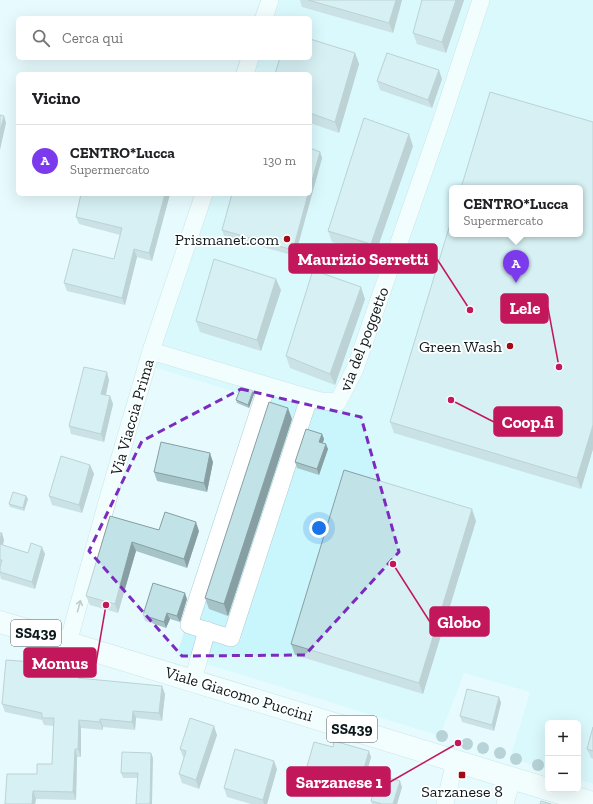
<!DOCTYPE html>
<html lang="it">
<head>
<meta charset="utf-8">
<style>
	:root { --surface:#fff; --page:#f6f6f6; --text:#202124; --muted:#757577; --line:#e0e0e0; --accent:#7c3aed }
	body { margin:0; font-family:"Zilla Slab",serif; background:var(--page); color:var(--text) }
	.controls { position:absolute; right:12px; bottom:12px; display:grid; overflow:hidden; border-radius:6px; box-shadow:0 4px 16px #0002 }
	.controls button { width:36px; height:36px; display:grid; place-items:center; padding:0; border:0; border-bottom:1px solid var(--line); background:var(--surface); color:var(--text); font:20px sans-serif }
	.you { position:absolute; left:319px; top:528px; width:14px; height:14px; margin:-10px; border:3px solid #fff; border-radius:50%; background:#1a73e8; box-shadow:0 0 0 6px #1a73e833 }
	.badge { display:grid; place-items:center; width:26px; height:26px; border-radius:50%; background:var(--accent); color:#fff; font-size:13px; font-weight:700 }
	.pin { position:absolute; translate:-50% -33px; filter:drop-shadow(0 1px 2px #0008) }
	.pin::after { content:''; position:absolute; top:21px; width:14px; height:12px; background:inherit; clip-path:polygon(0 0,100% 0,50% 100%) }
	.popup { position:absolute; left:449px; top:185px; width:134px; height:52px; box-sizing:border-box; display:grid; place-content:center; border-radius:6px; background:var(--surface); filter:drop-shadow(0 1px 3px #0005); font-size:13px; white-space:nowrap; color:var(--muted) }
	.popup b { font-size:15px; color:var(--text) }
	.popup::after { content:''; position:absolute; left:50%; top:100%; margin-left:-8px; border:8px solid transparent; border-top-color:var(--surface) }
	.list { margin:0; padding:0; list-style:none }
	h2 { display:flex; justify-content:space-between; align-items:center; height:52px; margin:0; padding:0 16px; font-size:17px }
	h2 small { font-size:13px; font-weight:400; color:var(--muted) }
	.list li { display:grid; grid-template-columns:26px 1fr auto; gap:12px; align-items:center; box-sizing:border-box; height:72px; padding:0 16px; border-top:1px solid var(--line) }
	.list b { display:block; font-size:15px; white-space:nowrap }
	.list p { margin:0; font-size:13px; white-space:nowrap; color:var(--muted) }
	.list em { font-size:13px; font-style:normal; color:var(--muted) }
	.icon { flex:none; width:22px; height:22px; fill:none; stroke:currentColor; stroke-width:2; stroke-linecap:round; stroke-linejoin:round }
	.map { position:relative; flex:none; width:593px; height:804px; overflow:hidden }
	.search { position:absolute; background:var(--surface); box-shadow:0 4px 16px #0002; left:16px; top:16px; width:296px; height:44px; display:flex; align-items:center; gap:10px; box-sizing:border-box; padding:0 14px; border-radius:6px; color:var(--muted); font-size:15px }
	.panel { position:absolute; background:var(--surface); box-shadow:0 4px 16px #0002; left:16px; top:72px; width:296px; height:124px; border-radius:6px }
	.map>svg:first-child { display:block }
	.built { fill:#c9f6fc; fill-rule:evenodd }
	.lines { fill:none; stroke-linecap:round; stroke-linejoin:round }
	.minor-casing { stroke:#a9cbcf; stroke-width:18 }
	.major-casing { stroke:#a9cbcf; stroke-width:23 }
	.minor { stroke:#fff; stroke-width:17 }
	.major { stroke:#fff; stroke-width:22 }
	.tree { fill:#7da3a8 }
	.wall { fill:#a6c3c7 }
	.shaded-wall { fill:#879fa2 }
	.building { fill:#c1e3e7; stroke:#879fa2 }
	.oneway { stroke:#929899 }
	.marked { fill:none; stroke:#7b2cbf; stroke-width:3; stroke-dasharray:8 5; stroke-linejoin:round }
	.poi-dot { fill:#a30917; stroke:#fff; stroke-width:1.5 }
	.labels { text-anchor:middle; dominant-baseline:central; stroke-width:3.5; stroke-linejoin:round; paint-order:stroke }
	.shield { fill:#fff; stroke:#565f60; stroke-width:1 }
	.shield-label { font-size:15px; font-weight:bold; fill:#0d1a1c }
	.poi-label { font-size:16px; fill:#0d1a1c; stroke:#fff; text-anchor:end }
	.street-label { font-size:16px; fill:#0d1a1c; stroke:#fff }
	.leader { fill:none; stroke:#c2185b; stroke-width:1.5 }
	.callout-dot { fill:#c2185b; stroke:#fff; stroke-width:1.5 }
	.callout { fill:#c2185b; stroke:#c2185b; stroke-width:1.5 }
	.callout-label { font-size:17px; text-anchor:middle; font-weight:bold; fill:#fff }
</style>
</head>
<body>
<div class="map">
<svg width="593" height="804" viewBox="0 0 593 804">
	<rect width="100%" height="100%" fill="#e7fbfe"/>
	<path class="built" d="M260,0H593V784L578,779V723H548V770L510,758L530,692L464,673L440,736L177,655L255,398L140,363L194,194H310V74H234L240,58H310V18H253ZM452,188H580V234H452Z"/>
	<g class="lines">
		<defs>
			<path id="minor" d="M264,18L270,0
				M245,74L250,58
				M151,351L309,398L321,401L338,402L355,369L440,125L481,0
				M267,386L189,625L231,638L309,398
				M68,643L109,495L151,351L204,194
				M193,680L207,630
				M445,804L455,761
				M505,804L512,779"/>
			<path id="major" d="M0,622L593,803"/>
		</defs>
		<use href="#minor" class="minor-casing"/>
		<use href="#major" class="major-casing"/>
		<use href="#minor" class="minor"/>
		<use href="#major" class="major"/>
	</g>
	<g class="tree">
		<circle cx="442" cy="736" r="6"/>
		<circle cx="467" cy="744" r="6"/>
		<circle cx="483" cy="748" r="6"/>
		<circle cx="500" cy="753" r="6"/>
		<circle cx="516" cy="759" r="6"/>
		<circle cx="538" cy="765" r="6"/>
	</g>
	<path class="wall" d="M300,0H402L393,33L302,7Z
		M464,0L446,53L417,44L413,33Z
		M355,53L359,64L339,133L310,123V74Z
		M442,79L432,108L380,90L377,81Z
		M593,122V449L581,489L394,433L390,422Z
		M413,146L375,255L332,242L328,231Z
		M320,152L322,158L295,256L224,236L222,230Z
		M81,194H170L152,261L137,257L125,305L67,291L64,283L114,259L120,235L79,224L76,217Z
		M281,290L261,351L200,332L196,321Z
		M365,299L335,385L290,368L286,356Z
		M109,380L106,395L110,396L113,404L104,442L71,434L69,426Z
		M254,394L249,408L237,403L236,400Z
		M292,419L228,616L209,609L205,598Z
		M322,434L324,439L323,443L328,449L319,475L297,468L295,462Z
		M213,462L207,492L157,481L154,472Z
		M90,465L94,474L82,513L52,505L49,496Z
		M26,496L28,499L24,511L10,507L9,504Z
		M110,516L159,530L199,531L187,568L136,551L118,613L90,605L86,596Z
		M476,521L423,694L295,655L291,644Z
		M0,533L4,540L3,545L28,553L45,554L35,589L1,579L0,575Z
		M187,599L180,622L170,619L166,628L145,621L143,615Z
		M85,668L82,678L165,694L162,721L136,718L135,730L103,727V730L81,728V757H77L76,800L36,799L35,804H5L37,774L52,764L53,726L44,725L42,720L5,712L2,704Z
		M499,697L501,703L494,731L462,722L460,716Z
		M593,727V759L591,758L587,749Z
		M217,735L199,789L182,783L179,774L184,758L183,757L180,749Z
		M371,757L365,778L346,773L343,786L308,776L306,770Z
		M153,758L138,778H123L121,773Z
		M277,769L267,804H251L227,797L224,788Z
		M402,787L397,804H372L371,801Z"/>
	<path class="shaded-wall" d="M396,0H402L393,33L389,23Z
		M456,0H464L446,53L442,42Z
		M355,53L359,64L339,133L335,122Z
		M439,70L442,79L432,108L428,100Z
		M4,116L6,123L0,150V131Z
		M409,134L413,146L375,255L371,244Z
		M320,152L322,158L295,256L293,250L308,194H310V188Z
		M165,194H170L152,261L149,253Z
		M134,249L137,257L125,305L122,298Z
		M276,279L281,290L261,351L257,340Z
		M361,287L365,299L335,385L330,374Z
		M107,372L109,380L104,402L101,394Z
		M253,391L254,394L249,408L248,405Z
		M110,396L113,404L104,442L101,434Z
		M288,408L292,419L228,616L224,604Z
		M593,425V449L581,489L577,478Z
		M322,434L324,439L321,447L319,442Z
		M326,444L328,449L319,475L317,469Z
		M210,453L213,462L207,492L204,483Z
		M90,465L94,474L82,513L79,505Z
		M26,496L28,499L24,511L23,508Z
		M472,509L476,521L423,694L419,683Z
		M196,522L199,531L187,568L184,559Z
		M2,533L4,540L1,551L0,548V539Z
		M132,542L136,551L118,613L115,604Z
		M42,547L45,554L35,589L32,582Z
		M185,593L187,599L180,622L177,616Z
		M167,613L170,619L166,628L164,622Z
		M82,661L85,668L80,685L78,678Z
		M162,686L165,694L162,721L159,713Z
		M499,697L501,703L494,731L492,725Z
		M133,711L136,718L135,730L132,722Z
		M100,719L103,727V730L100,722Z
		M79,720L81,728V757L78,749Z
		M214,726L217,735L199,789L196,780Z
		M75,749L77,757L76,800L73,792Z
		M369,751L371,757L365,778L363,772Z
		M151,753L153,758L152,804H150Z
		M274,761L277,769L267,804H264L263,800Z
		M344,767L346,773L343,786L341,780Z
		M400,781L402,787L397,804H393Z
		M33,791L36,799L35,804H32Z"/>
	<path class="building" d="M308,0H396L389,23Z
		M422,0H456L442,42L413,33Z
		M310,39L355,53L335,122L310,113V74H275L280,58H310Z
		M387,53L439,70L428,100L377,81Z
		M490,92L593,122V425L577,478L390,422L452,218V234H580V188H461Z
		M0,115L4,116L0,131Z
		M364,118L409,134L371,244L328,231Z
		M310,148L320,152L310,188Z
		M81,194H165L149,253L134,249L122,298L64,283L73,249L114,259L122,228L76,217Z
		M232,194H308L293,250L222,230Z
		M214,259L276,279L257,340L196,321Z
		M313,270L361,287L330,374L286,356Z
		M84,367L107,372L101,394L110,396L101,434L69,426Z
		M241,387L253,391L248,405L236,400Z
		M269,402L288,408L224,604L205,598Z
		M306,429L322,434L319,442L326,444L317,469L295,462Z
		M161,442L210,453L204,483L154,472Z
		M61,456L90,465L79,505L49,496Z
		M344,470L472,509L419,683L291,644Z
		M13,492L26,496L23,508L9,504Z
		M165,512L196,522L184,559L132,542L115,604L86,596L110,516L159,530Z
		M0,533H2L0,539Z
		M31,543L42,547L32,582L0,572V567L2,560H0V544L28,553Z
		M153,583L185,593L177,616L167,613L164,622L143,615Z
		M36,648L82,661L78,678L162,686L159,713L133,711L132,722L100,719V722L79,720L78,749H75L73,792L33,791L32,804H5L7,774H37V764H52L54,718H42V713L2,704L6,660L34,662Z
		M467,689L499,697L492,725L460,716Z
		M190,718L214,726L196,780L179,774L186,751L180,749Z
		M593,727V751L587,749Z
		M334,741L369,751L363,772L344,767L341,780L306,770L314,742L333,747Z
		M235,749L274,761L263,800L224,788Z
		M122,752L151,753L150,804H136L138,773H121Z
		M378,775L400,781L393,804H382L371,801Z
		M541,801L551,804H540Z"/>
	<defs><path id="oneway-shaft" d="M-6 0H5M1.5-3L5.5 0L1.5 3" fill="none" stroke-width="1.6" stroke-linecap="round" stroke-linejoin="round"/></defs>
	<use class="oneway" href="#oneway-shaft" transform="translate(79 606) rotate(-75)"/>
	<path d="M0 0H593V804H0ZM241,389L361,417L399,552L305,655L182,656L89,551L142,441Z" fill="#e7fbfe" fill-opacity=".55" fill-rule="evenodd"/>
	<path class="marked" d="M241,389L361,417L399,552L305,655L182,656L89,551L142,441Z"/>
	<g class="poi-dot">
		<circle cx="287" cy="239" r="4"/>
		<circle cx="510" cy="346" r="4"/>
		<rect x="458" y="771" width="8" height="8" rx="2"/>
	</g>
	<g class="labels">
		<g class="shield">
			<rect x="11" y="620" width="50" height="26" rx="3"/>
			<rect x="327" y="716" width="50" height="26" rx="3"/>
		</g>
		<g class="shield-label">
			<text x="36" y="633">SS439</text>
			<text x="352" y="729">SS439</text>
		</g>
		<g class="poi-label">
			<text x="279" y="239">Prismanet.com</text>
			<text x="502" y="346">Green Wash</text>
			<text x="462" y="791" text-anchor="middle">Sarzanese 8</text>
		</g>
		<g class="street-label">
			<text transform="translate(364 339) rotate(-69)">via del poggetto</text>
			<text transform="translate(132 417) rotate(-74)">Via Viaccia Prima</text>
			<text transform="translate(239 694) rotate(17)">Viale Giacomo Puccini</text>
		</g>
	</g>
	<path class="leader" d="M470 310L437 259M559 367L548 308M451 400L494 422M393 564L430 622M106 605L96 663M458 743L390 782"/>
	<g class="callout-dot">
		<circle cx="470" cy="310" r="4"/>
		<circle cx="559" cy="367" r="4"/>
		<circle cx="451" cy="400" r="4"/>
		<circle cx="393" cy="564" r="4"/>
		<circle cx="106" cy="605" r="4"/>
		<circle cx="458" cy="743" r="4"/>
	</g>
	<g class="callout">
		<rect x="289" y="244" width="148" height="29" rx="4"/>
		<rect x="501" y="294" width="47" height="29" rx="4"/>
		<rect x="494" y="407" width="68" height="29" rx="4"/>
		<rect x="430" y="607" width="59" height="29" rx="4"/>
		<rect x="24" y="648" width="72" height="29" rx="4"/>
		<rect x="287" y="767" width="103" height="29" rx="4"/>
	</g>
	<g class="callout-label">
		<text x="363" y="265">Maurizio Serretti</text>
		<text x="525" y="314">Lele</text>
		<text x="528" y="428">Coop.fi</text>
		<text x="459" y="628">Globo</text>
		<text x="60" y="669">Momus</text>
		<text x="339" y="788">Sarzanese 1</text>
	</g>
</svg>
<div class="controls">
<button>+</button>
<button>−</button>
</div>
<div class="you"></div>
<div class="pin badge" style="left:516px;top:283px">A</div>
<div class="popup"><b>CENTRO*Lucca</b>Supermercato</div>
<div class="search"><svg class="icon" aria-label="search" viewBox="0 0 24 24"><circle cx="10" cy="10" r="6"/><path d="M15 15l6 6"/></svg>Cerca qui</div>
<section class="panel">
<h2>Vicino<small></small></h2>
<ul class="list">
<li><span class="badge">A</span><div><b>CENTRO*Lucca</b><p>Supermercato</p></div><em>130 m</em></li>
</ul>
</section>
</div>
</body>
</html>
